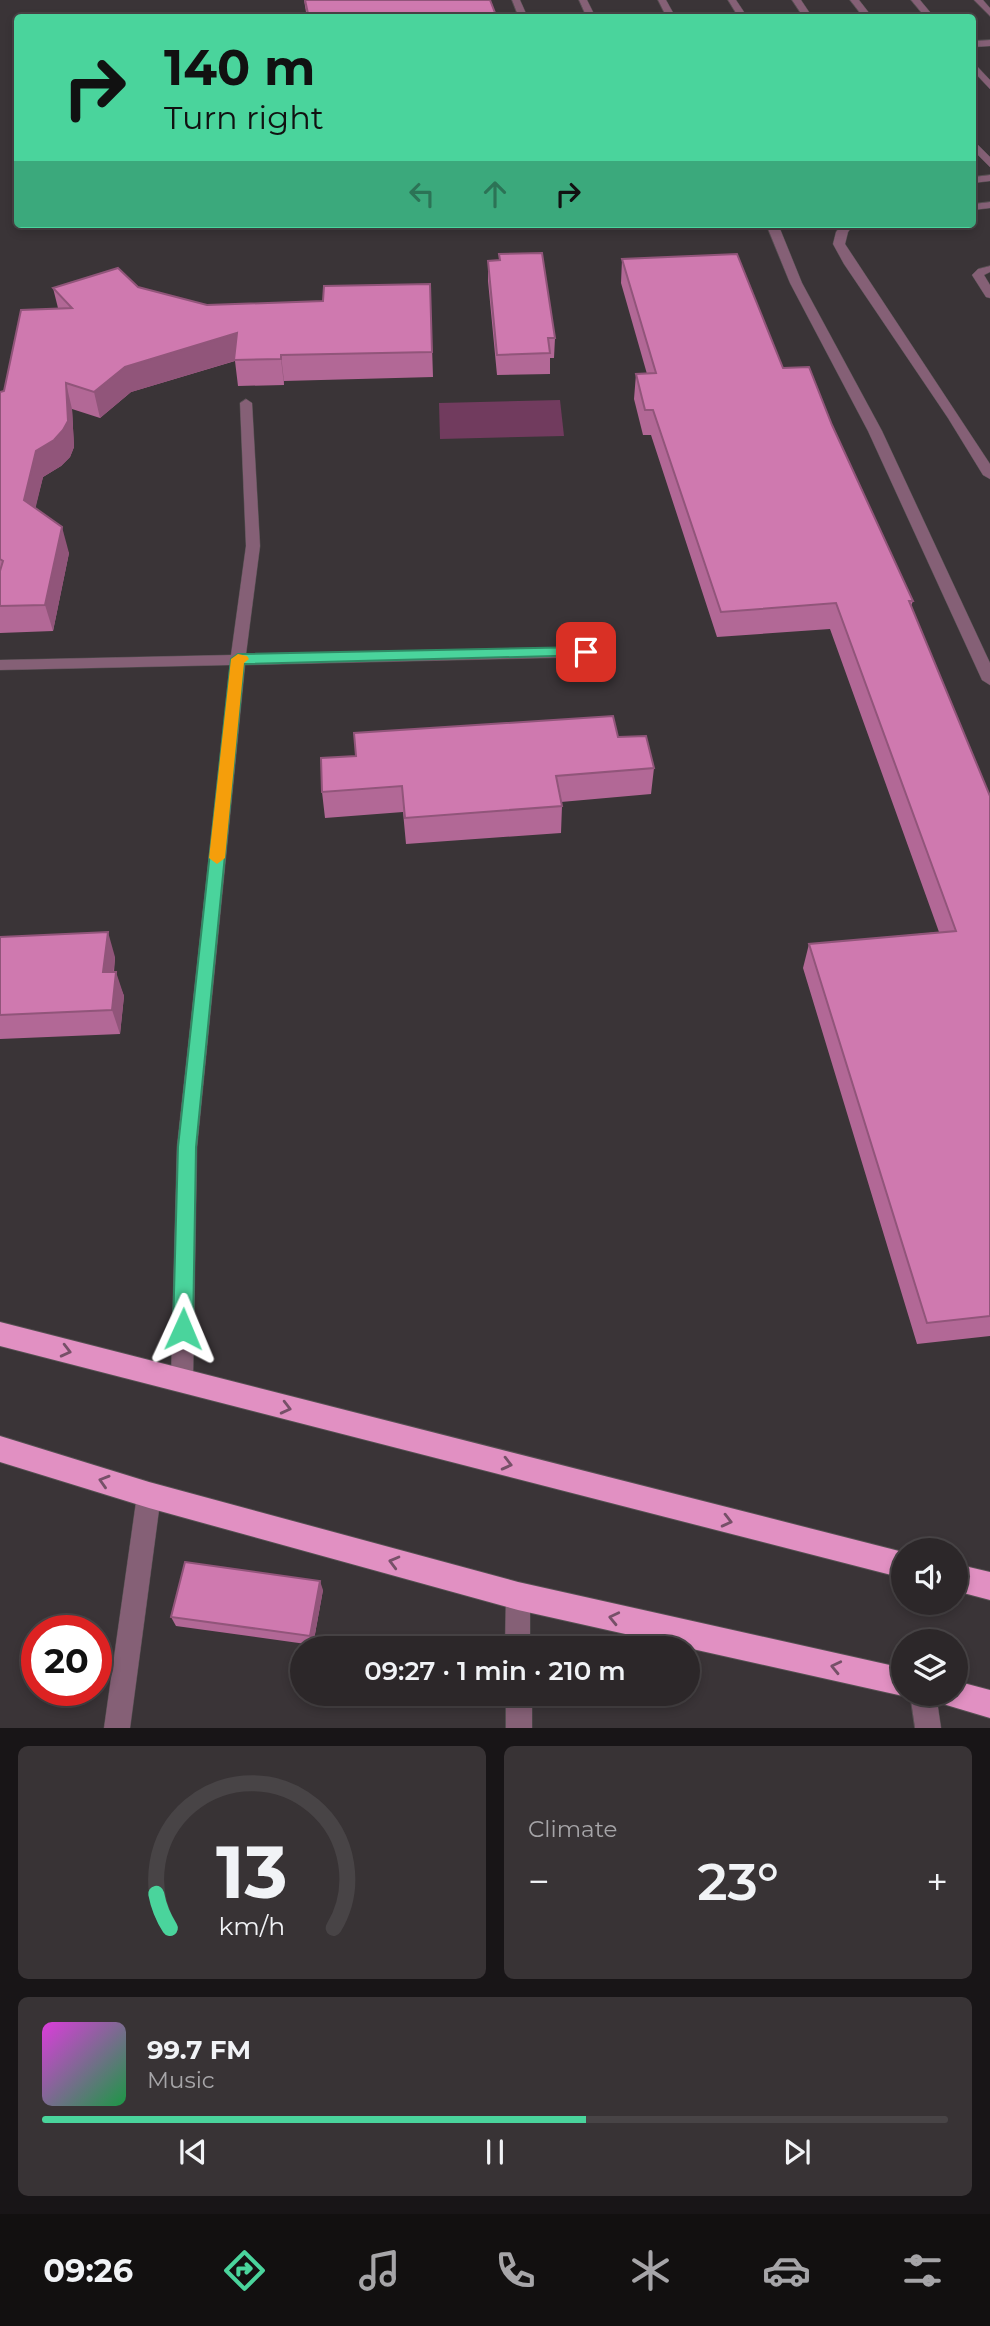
<!DOCTYPE html>
<html lang="en">
<head>
<meta charset="utf-8">
<style>
  :root { --surface:#2c2729; --page:#383335; --text:#f1f3f6; --muted:#a6a5a8; --line:#484446; --accent:#4ad49c }
  body { margin:0; font-family:Montserrat,sans-serif; background:var(--page); color:var(--text); height:100vh; display:flex; flex-direction:column; font-size:26px; white-space:nowrap }
  * { box-sizing:border-box; margin:0 }
  p { font-size:23px; color:var(--muted) }
  .icon { flex:none; width:38px; height:38px; fill:none; stroke:currentColor; stroke-width:2; stroke-linecap:round; stroke-linejoin:round }
  .map { position:relative; height:1728px; overflow:hidden }
  .sheet { display:flex; flex-direction:column; gap:18px; padding:18px; background:#181517; flex:1 }
  .sheet>* { flex:none }
  .top-card { position:absolute; left:14px; top:14px; width:962px; height:214px; border-radius:7px; box-shadow:0 4px 10px #0003,0 0 0 2px var(--line); background:#4ad49c; color:#111; overflow:hidden }
  .controls { position:absolute; left:891px; top:1538px; display:grid; gap:14px }
  .controls a { display:grid; place-items:center; width:77px; height:77px; border-radius:50%; background:var(--surface); box-shadow:0 4px 10px #0003,0 0 0 2px var(--line); font-size:35px }
  .speed { position:absolute; left:21px; top:1615px; display:flex; gap:14px; font-size:35px; font-weight:700; text-align:center }
  .speed>* { display:grid; place-content:center; width:91px; height:91px; border-radius:50%; background:var(--surface); box-shadow:0 4px 10px #0003,0 0 0 2px var(--line); line-height:1 }
  .speed .limit { border:10px solid #d22; background:#fff; color:#111 }
  .pin { position:absolute; display:grid; place-items:center; width:60px; height:60px; color:#fff; margin:-30px; border-radius:14px; box-shadow:0 4px 10px #0006 }
  .me { position:absolute; width:77px; margin:-38px; rotate:1deg; stroke-linejoin:round; filter:drop-shadow(0 0 5px #0008) }
  .turn { display:flex; align-items:center; gap:24px; height:147px; padding:0 35px; font-size:32px }
  .turn .icon { width:91px; height:91px; stroke-width:2.5 }
  .turn b { display:block; font-size:49px; line-height:60px }
  .lanes { display:flex; align-items:center; height:66px; padding:0 35px; background:#0003; justify-content:center; gap:35px; direction:ltr }
  .lanes .off { opacity:.35 }
  .big { font-size:52px; font-weight:600; line-height:1.1 }
  .sheet .widget { flex:1; display:flex; flex-direction:column; justify-content:center; gap:10px; min-width:0; padding:0 24px; border-radius:10px; background:var(--page) }
  .sheet .dial { align-items:center; gap:0 }
  .dial svg { height:182px; overflow:visible; fill:none; stroke:var(--line); stroke-width:7; stroke-linecap:round; text-anchor:middle }
  .dial text { fill:var(--text); stroke:none }
  .song { display:flex; align-items:center; gap:21px }
  .cover { width:84px; height:84px; border-radius:10px; background:linear-gradient(135deg,hsl(300 70% 55%),hsl(140 70% 35%)) }
  .played { height:7px; border-radius:4px; background:linear-gradient(90deg,var(--accent) 60%,var(--line) 60%) }
  .keys { display:flex; justify-content:space-around; direction:ltr }
  .heat { display:flex; justify-content:space-between; align-items:center; font-size:38px; direction:ltr }
  .sheet .tiles { flex:1; display:grid; gap:18px; grid-template-columns:1fr 1fr }
  .widget:last-child { grid-column:span 2 }
  .trip { position:absolute; left:290px; top:1636px; width:410px; height:70px; border-radius:35px; background:var(--surface); box-shadow:0 4px 10px #0003,0 0 0 2px var(--line); font-weight:600; line-height:70px; text-align:center }
  .tabs { display:flex; height:112px; justify-content:space-around; align-items:center; background:#121010; color:var(--muted) }
  .tabs .icon { width:49px; height:49px }
  .tabs .selected { color:var(--accent) }
  .tabs b { font-size:32px; color:var(--text) }
  .map>svg:first-child { display:block }
</style>
</head>
<body>
<div class="map">
<svg width="990" height="1728" viewBox="0 0 990 1728">
  <rect width="100%" height="100%" fill="#3a3437"/>
  <polygon fill="#713b5e" points="560,400 564,436 440,439 439,403"/>
  <g fill="none" stroke-linecap="round" stroke-linejoin="round">
    <defs>
      <g id="service">
        <polygon points="512,0 520,0 528,18 519,18"/>
        <polygon points="579,0 587,0 596,18 587,18"/>
        <polygon points="658,0 666,0 676,18 667,18"/>
        <polygon points="728,0 736,0 748,18 739,18"/>
        <polygon points="792,0 801,0 813,18 804,18"/>
        <polygon points="850,0 859,0 873,18 864,18"/>
        <polygon points="911,0 920,0 935,18 926,18"/>
        <polygon points="974,0 983,0 990,8 990,16"/>
        <polygon points="990,40 990,46 973,47 973,41"/>
        <polygon points="973,62 990,80 990,89 973,71"/>
        <polygon points="973,140 990,157 990,167 973,150"/>
        <polygon points="990,175 990,181 973,183 973,177"/>
        <polygon points="990,202 990,208 973,210 973,204"/>
        <polygon points="766,224 778,224 802,283 882,431 990,663 990,685 982,680 868,431 790,283"/>
        <polygon points="842,224 854,224 848,232 845,244 990,464 990,479 983,475 948,418 844,264 833,244 836,232"/>
        <polygon points="990,266 990,272 984,275 990,285 990,298 986,297 972,275 978,269"/>
        <polygon points="246,399 252,403 260,546 246,654 586,647 594,652 586,657 245,665 197,1147 193,1380 190,1388 182,1391 174,1388 171,1380 177,1147 230,665 0,670 0,660 231,655 246,546 240,403"/>
      </g>
      <g id="minor">
        <polygon points="149,1483 157,1487 161,1495 130,1728 104,1728 137,1495 141,1487"/>
        <polygon points="518,1584 527,1587 530,1596 530,1648 505,1648 506,1596 509,1587"/>
        <rect x="506" y="1694" width="26" height="34"/>
        <polygon points="910,1694 936,1694 941,1728 915,1728"/>
      </g>
      <g id="trunk">
        <polygon points="0,1322 903,1552 903,1578 0,1346"/>
        <polygon points="0,1436 149,1482 518,1582 903,1668 903,1694 908,1694 903,1696 518,1610 149,1508 0,1462"/>
        <polygon points="956,1564 990,1572 990,1600 956,1591"/>
        <polygon points="956,1681 990,1690 990,1718 943,1704 939,1694 956,1694"/>
      </g>
    </defs>
    <use href="#service" stroke="#555052" stroke-width="1"/>
    <use href="#minor" stroke="#555052" stroke-width="1"/>
    <use href="#trunk" stroke="#555052" stroke-width="2"/>
    <use href="#service" fill="#856076" fill-rule="evenodd"/>
    <use href="#minor" fill="#856076" fill-rule="evenodd"/>
    <use href="#trunk" fill="#e190c2" fill-rule="evenodd"/>
  </g>
  <g fill="#b26896">
    <polygon points="304,0 490,0 497,18 307,18"/>
    <polygon points="622,259 783,368 832,425 913,601 911,606 990,796 990,1336 917,1344 803,968 809,944 939,932 830,629 717,637 651,435 643,435 634,399 636,374 647,374 621,283"/>
    <polygon points="488,261 555,338 554,358 550,358 550,374 497,375 488,281"/>
    <polygon points="430,284 433,377 284,381 284,385 238,386 235,361 131,392 100,418 72,409 74,447 70,457 61,466 43,477 35,508 69,553 53,631 0,633 0,392 4,391 58,308 53,288 138,287 207,305 323,301"/>
    <polygon points="654,768 651,794 561,802 562,806 561,833 406,844 403,812 325,818 322,792"/>
    <polygon points="0,937 115,957 114,972 124,996 120,1034 0,1039"/>
    <polygon points="323,1590 313,1645 176,1626 171,1617"/>
  </g>
  <g fill="#91557a">
    <polygon points="237,333 241,359 131,392 100,418 94,392 125,367"/>
    <polygon points="281,355 284,381 284,385 281,359"/>
    <polygon points="66,383 72,409 74,447 70,457 61,466 43,477 31,527 24,500 36,451"/>
    <polygon points="62,527 69,553 53,631 45,605"/>
    <polygon points="108,932 115,957 111,996 103,972"/>
    <polygon points="116,972 124,996 120,1034 112,1010"/>
    <polygon points="320,1581 323,1590 313,1645 310,1636"/>
  </g>
  <g fill="#cf79af" stroke="#91557a" stroke-width="2">
    <polygon points="305,0 490,0 497,18 309,18"/>
    <polygon points="542,253 555,338 548,338 550,353 497,355 488,261 500,260 499,254"/>
    <polygon points="737,254 783,368 809,367 832,425 913,601 909,601 990,796 990,1316 927,1323 809,944 956,931 836,603 721,612 653,410 645,410 636,374 656,373 622,259"/>
    <polygon points="118,268 138,287 207,305 323,301 324,286 430,284 432,352 281,355 281,359 234,360 237,333 125,367 94,392 66,383 68,421 63,430 54,440 36,451 24,500 62,527 45,605 0,606 0,571 3,561 0,559 0,392 4,391 21,310 72,308 53,288"/>
    <polygon points="613,716 618,737 646,736 654,768 556,776 562,806 405,818 402,786 322,792 321,758 356,756 354,733"/>
    <polygon points="108,932 103,972 116,972 112,1010 0,1015 0,937"/>
    <polygon points="185,1562 320,1581 310,1636 171,1617"/>
  </g>
  <defs><path id="oneway-chevron" d="M-2-3.5L2.5 0L-2 3.5" fill="none" stroke-width="1.6" stroke-linecap="round" stroke-linejoin="round" transform="scale(1.75)"/></defs>
  <g stroke="#765068">
    <use href="#oneway-chevron" transform="translate(66 1351) rotate(14)"/>
    <use href="#oneway-chevron" transform="translate(286 1408) rotate(14)"/>
    <use href="#oneway-chevron" transform="translate(507 1464) rotate(14)"/>
    <use href="#oneway-chevron" transform="translate(104 1481) rotate(-163)"/>
    <use href="#oneway-chevron" transform="translate(727 1521) rotate(14)"/>
    <use href="#oneway-chevron" transform="translate(394 1562) rotate(-165)"/>
    <use href="#oneway-chevron" transform="translate(614 1618) rotate(-167)"/>
    <use href="#oneway-chevron" transform="translate(836 1667) rotate(-167)"/>
  </g>
  <polygon fill="#4ad49c" stroke="#308a65" stroke-width="2" points="586,647 593,652 591,655 244,664 196,1147 193,1329 190,1335 183,1338 176,1335 173,1329 178,1147 231,659 238,654"/>
  <polygon fill="#f59e0b" points="238,654 247,656 249,659 244,663 225,858 217,864 209,858 231,659"/>
</svg>
<div class="controls">
<a><svg class="icon" aria-label="sound" viewBox="0 0 24 24"><path d="M4 9h4l5-4v14l-5-4H4zM17 9q2 3 0 6"/></svg></a>
<a><svg class="icon" aria-label="layers" viewBox="0 0 24 24"><path d="M12 4l9 5-9 5-9-5zM3 14l9 5 9-5"/></svg></a>
</div>
<div class="speed"><div class="limit">20</div></div>
<div class="pin" style="left:586px;top:652px;background:#d93025"><svg class="icon" aria-label="arrive" viewBox="0 0 24 24"><path d="M6 21V4h12l-3 4 3 4H6"/></svg></div>
<svg class="me" style="left:183px;top:1329px" viewBox="-20 -20 40 40"><path d="M0-17L14 15 0 8-14 15z" fill="#4ad49c" stroke="#fff" stroke-width="4"/></svg>
<div class="trip">09:27 · 1 min · 210 m</div>
<div class="top-card">
<div class="turn"><svg class="icon" aria-label="right" viewBox="0 0 24 24"><path d="M7 20v-9h11M14 6l5 5-5 5"/></svg><div><b>140 m</b>Turn right</div></div>
<div class="lanes"><svg class="icon off" aria-label="left" viewBox="0 0 24 24"><path d="M17 20v-9H6M10 6l-5 5 5 5"/></svg><svg class="icon off" aria-label="ahead" viewBox="0 0 24 24"><path d="M12 20V5M6 11l6-6 6 6"/></svg><svg class="icon" aria-label="right" viewBox="0 0 24 24"><path d="M7 20v-9h11M14 6l5 5-5 5"/></svg></div>
</div>
</div>
<section class="sheet">
<div class="tiles">
<div class="widget dial"><svg viewBox="0 0 100 80">
<path d="M14 69A42 42 0 1 1 86 69"/>
<path d="M14 69A42 42 0 0 1 8 54" stroke="#4ad49c"/>
<text x="50" y="56" font-size="32" font-weight="700">13</text>
<text x="50" y="72" font-size="11">km/h</text>
</svg></div>
<div class="widget"><p>Climate</p>
<div class="heat"><a>−</a><b class="big">23°</b><a>+</a></div>
</div>
<div class="widget">
<div class="song"><i class="cover"></i><div><b>99.7 FM</b><p>Music</p></div></div>
<div class="played"></div>
<div class="keys"><svg class="icon" aria-label="previous" viewBox="0 0 24 24"><path d="M18 5L8 12l10 7zM5 5v14"/></svg><svg class="icon" aria-label="pause" viewBox="0 0 24 24"><path d="M8 5v14M16 5v14"/></svg><svg class="icon" aria-label="next" viewBox="0 0 24 24"><path d="M6 5l10 7-10 7zM19 5v14"/></svg></div>
</div>
</div>
</section>
<nav class="tabs">
<b>09:26</b>
<svg class="icon selected" aria-label="directions" viewBox="0 0 24 24"><path d="M12 3l9 9-9 9-9-9zM9 14v-3h6M13 9l2 2-2 2"/></svg>
<svg class="icon" aria-label="music" viewBox="0 0 24 24"><path d="M9 18V5l10-2v13"/><circle cx="6" cy="18" r="3"/><circle cx="16" cy="16" r="3"/></svg>
<svg class="icon" aria-label="phone" viewBox="0 0 24 24"><path d="M5 4h4l2 5-3 2q2 4 5 5l2-3 5 2v4C11 20 4 13 5 4z"/></svg>
<svg class="icon" aria-label="climate" viewBox="0 0 24 24"><path d="M12 3v18M4 7l16 10M4 17L20 7"/></svg>
<svg class="icon" aria-label="car" viewBox="0 0 24 24"><path d="M5 17H2v-5l4-1 3-4h7l3 4 3 1v5h-3M9 17h6M6 11h13"/><circle cx="7" cy="17" r="2"/><circle cx="17" cy="17" r="2"/></svg>
<svg class="icon" aria-label="filters" viewBox="0 0 24 24"><path d="M4 7h16M4 17h16"/><circle cx="9" cy="7" r="2"/><circle cx="15" cy="17" r="2"/></svg>
</nav>
</body>
</html>
